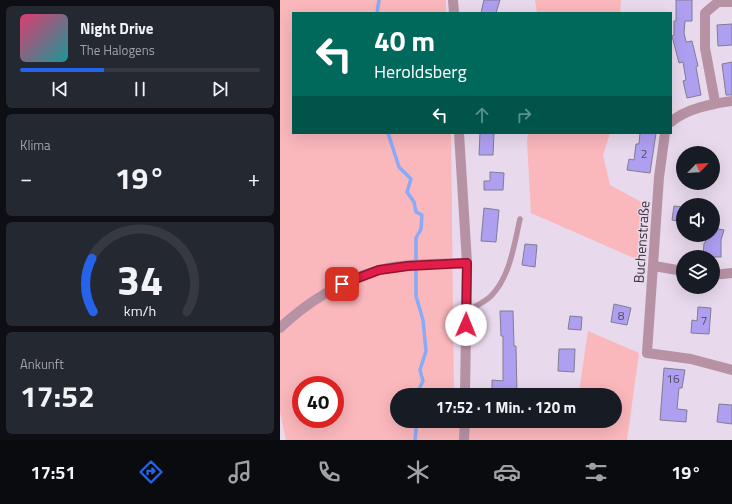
<!DOCTYPE html>
<html lang="de">
<head>
<meta charset="utf-8">
<style>
  :root { --surface:#171b24; --page:#242831; --text:#f1f3f6; --muted:#9ea1a6; --line:#363941; --accent:#2563eb }
  body { margin:0; font-family:"Titillium Web",sans-serif; background:var(--page); color:var(--text); height:100vh; display:flex; flex-direction:column; font-size:15px; white-space:nowrap }
  * { box-sizing:border-box; margin:0 }
  p { font-size:13px; color:var(--muted) }
  .icon { flex:none; width:22px; height:22px; fill:none; stroke:currentColor; stroke-width:2; stroke-linecap:round; stroke-linejoin:round }
  .map { position:relative; flex:1; overflow:hidden }
  .panel { display:flex; flex-direction:column; gap:6px; padding:6px; background:#0d0f14; width:280px }
  .panel>* { flex:none }
  .hud { position:absolute; left:12px; top:12px; width:380px; height:122px; border-radius:0px; box-shadow:0 4px 16px #0002; background:#00695c; color:#fff; overflow:hidden }
  .needle { width:26px; rotate:65deg }
  .controls { position:absolute; left:396px; top:146px; display:grid; gap:8px }
  .controls a { display:grid; place-items:center; width:44px; height:44px; border-radius:50%; background:var(--surface); box-shadow:0 4px 16px #0002; font-size:20px }
  .speed { position:absolute; left:12px; top:376px; display:flex; gap:8px; font-size:20px; font-weight:700; text-align:center }
  .speed>* { display:grid; place-content:center; width:52px; height:52px; border-radius:50%; background:var(--surface); box-shadow:0 4px 16px #0002; line-height:1 }
  .speed .limit { border:6px solid #d22; background:#fff; color:#111 }
  .pin { position:absolute; display:grid; place-items:center; width:34px; height:34px; color:#fff; margin:-17px; border-radius:8px; box-shadow:0 2px 6px #0006 }
  .me { position:absolute; width:44px; margin:-22px; rotate:1deg; stroke-linejoin:round; filter:drop-shadow(0 0 3px #0008) }
  .turn { display:flex; align-items:center; gap:14px; height:84px; padding:0 16px; font-size:18px }
  .turn .icon { width:52px; height:52px; stroke-width:2.5 }
  .turn b { display:block; font-size:28px; line-height:34px }
  .lanes { display:flex; align-items:center; height:38px; padding:0 16px; background:#0003; justify-content:center; gap:20px; direction:ltr }
  .lanes .off { opacity:.35 }
  .big { font-size:30px; font-weight:700; line-height:1.1 }
  .panel .tile { flex:1; display:flex; flex-direction:column; justify-content:center; gap:6px; min-width:0; padding:0 14px; border-radius:6px; background:var(--page) }
  .panel .dial { align-items:center; gap:0 }
  .dial svg { height:104px; overflow:visible; fill:none; stroke:var(--line); stroke-width:7; stroke-linecap:round; text-anchor:middle }
  .dial text { fill:var(--text); stroke:none }
  .song { display:flex; align-items:center; gap:12px }
  .cover { width:48px; height:48px; border-radius:6px; background:linear-gradient(135deg,hsl(340 70% 55%),hsl(180 70% 35%)) }
  .played { height:4px; border-radius:2px; background:linear-gradient(90deg,var(--accent) 35%,var(--line) 35%) }
  .keys { display:flex; justify-content:space-around; direction:ltr }
  .heat { display:flex; justify-content:space-between; align-items:center; font-size:22px; direction:ltr }
  .trip { position:absolute; left:110px; top:388px; width:232px; height:40px; border-radius:20px; background:var(--surface); box-shadow:0 4px 16px #0002; font-weight:700; line-height:40px; text-align:center }
  .tabs { display:flex; height:64px; justify-content:space-around; align-items:center; background:#090b0e; color:var(--muted) }
  .tabs .icon { width:28px; height:28px }
  .tabs .on { color:var(--accent) }
  .tabs b { font-size:18px; color:var(--text) }
  main { display:flex; flex:1; min-height:0 }
  .map>svg:first-child { display:block }
</style>
</head>
<body>
<main>
<section class="panel">
<div class="tile">
<div class="song"><i class="cover"></i><div><b>Night Drive</b><p>The Halogens</p></div></div>
<div class="played"></div>
<div class="keys"><svg class="icon" aria-label="previous" viewBox="0 0 24 24"><path d="M18 5L8 12l10 7zM5 5v14"/></svg><svg class="icon" aria-label="pause" viewBox="0 0 24 24"><path d="M8 5v14M16 5v14"/></svg><svg class="icon" aria-label="next" viewBox="0 0 24 24"><path d="M6 5l10 7-10 7zM19 5v14"/></svg></div>
</div>
<div class="tile"><p>Klima</p>
<div class="heat"><a>−</a><b class="big">19°</b><a>+</a></div>
</div>
<div class="tile dial"><svg viewBox="0 0 100 80">
<path d="M14 69A42 42 0 1 1 86 69"/>
<path d="M14 69A42 42 0 0 1 13 28" stroke="#2563eb"/>
<text x="50" y="56" font-size="32" font-weight="700">34</text>
<text x="50" y="72" font-size="11">km/h</text>
</svg></div>
<div class="tile"><p>Ankunft</p><b class="big">17:52</b></div>
</section>
<div class="map">
<svg width="452" height="440" viewBox="0 0 452 440">
  <rect width="100%" height="100%" fill="#e8d9ec"/>
  <g fill="#fab7bc" fill-rule="evenodd">
    <path d="M0 0H166V13H13V133H171L174 395H117V421H335V395H295L299 392 308 331 359 353 347 440H6L0 412ZM21 385H55V419H21Z"/>
    <polygon points="255,0 341,0 340,13 257,13"/>
    <polygon points="248,133 330,133 323,155 330,185 363,203 363,262 251,213 247,141"/>
  </g>
  <g fill="none" stroke-linecap="round" stroke-linejoin="round">
    <g stroke="#88abf8" stroke-width="3.5">
      <polyline points="97,13 99,0"/>
      <polyline points="108,133 119,167 131,179 127,192 134,202 136,212 142,215 141,229 136,238 136,296 143,320 146,351 140,370 143,381 136,395"/>
      <polyline points="135,440 137,421"/>
    </g>
  </g>
  <g fill="#af9ff1" stroke="#807d91">
    <polygon points="204,0 220,0 216,13 201,13"/>
    <polygon points="396,0 412,0 412,21 405,21 404,33 406,42 412,41 418,66 416,67 421,95 407,98 403,81 406,80 403,62 399,63 392,36 394,35 394,21 396,21"/>
    <polygon points="452,24 452,45 438,46 437,25"/>
    <polygon points="452,62 452,95 446,95 442,64"/>
    <polygon points="200,133 214,133 213,155 199,155"/>
    <polygon points="360,133 376,133 370,173 347,170 349,159 354,160 356,144 359,144"/>
    <polygon points="210,172 224,173 223,190 204,190 204,181 210,181"/>
    <polygon points="394,206 403,207 401,222 392,220"/>
    <polygon points="204,208 219,210 216,242 201,241"/>
    <polygon points="433,228 444,230 441,240 441,257 423,257 424,243 425,243 427,235 433,235"/>
    <polygon points="245,244 257,245 255,267 242,265"/>
    <polygon points="334,304 351,308 347,325 331,322"/>
    <polygon points="418,307 431,308 429,334 411,333 412,320 417,321"/>
    <polygon points="220,311 233,311 234,346 236,346 237,395 212,395 212,380 223,381 223,336 221,336"/>
    <polygon points="290,316 302,317 301,330 288,329"/>
    <polygon points="279,349 295,349 294,372 278,371"/>
    <polygon points="384,368 405,370 402,388 399,388 397,409 407,410 406,422 380,420"/>
    <polygon points="439,404 452,405 452,424 437,422"/>
  </g>
  <g fill="none" stroke-linecap="round" stroke-linejoin="round">
    <path stroke="#b791a4" stroke-width="5.5" d="M187 311C194 307 205 302 211 296 230 277 234 245 240 219"/>
    <g stroke="#b791a4" stroke-width="10">
      <polyline points="435,102 425,48 425,13 438,2 452,2"/>
      <path d="M391 122C405 109 434 103 452 101"/>
      <polyline points="385,133 379,177 367,353 411,359 452,370"/>
      <polyline points="374,266 403,271"/>
      <polyline points="433,275 452,273"/>
      <path d="M0 328C27 302 63 280 99 270 127 263 158 264 187 263"/>
    </g>
    <g stroke="#b791a4" stroke-width="10">
      <polyline points="173,0 174,13"/>
      <polyline points="179,133 187,263 185,395"/>
      <polyline points="184,440 185,421"/>
    </g>
  </g>
  <g fill="none" stroke-linecap="round" stroke-linejoin="round">
    <defs>
      <polyline id="route" points="62,284 99,270 128,266 187,263 186,325"/>
    </defs>
    <use href="#route" stroke="#92132f" stroke-width="10"/>
    <use href="#route" stroke="#e11d48" stroke-width="7"/>
  </g>
  <g text-anchor="middle" dominant-baseline="central" stroke-width="3" stroke-linejoin="round" paint-order="stroke">
    <g font-size="12" fill="#554c66">
      <text x="364" y="153">2</text>
      <text x="341" y="315">8</text>
      <text x="424" y="320">7</text>
      <text x="393" y="378">16</text>
    </g>
    <g font-size="14" fill="#373138" stroke="#e8d9ec">
      <text transform="translate(361 242) rotate(-86)">Buchenstraße</text>
    </g>
  </g>
</svg>
<div class="controls">
<a><svg class="needle" viewBox="-14 -14 28 28"><path d="M0-13l5 13h-10z" fill="#e53935"/><path d="M0 13l5-13h-10z" fill="#9ea1a6"/></svg></a>
<a><svg class="icon" aria-label="sound" viewBox="0 0 24 24"><path d="M4 9h4l5-4v14l-5-4H4zM17 9q2 3 0 6"/></svg></a>
<a><svg class="icon" aria-label="layers" viewBox="0 0 24 24"><path d="M12 4l9 5-9 5-9-5zM3 14l9 5 9-5"/></svg></a>
</div>
<div class="speed"><div class="limit">40</div></div>
<div class="pin" style="left:62px;top:284px;background:#d93025"><svg class="icon" aria-label="arrive" viewBox="0 0 24 24"><path d="M6 21V4h12l-3 4 3 4H6"/></svg></div>
<svg class="me" style="left:186px;top:325px" viewBox="-20 -20 40 40"><circle r="19" fill="#fff"/><path d="M0-13L10 11 0 6-10 11z" fill="#e11d48"/></svg>
<div class="trip">17:52 · 1 Min. · 120 m</div>
<div class="hud">
<div class="turn"><svg class="icon" aria-label="left" viewBox="0 0 24 24"><path d="M17 20v-9H6M10 6l-5 5 5 5"/></svg><div><b>40 m</b>Heroldsberg</div></div>
<div class="lanes"><svg class="icon" aria-label="left" viewBox="0 0 24 24"><path d="M17 20v-9H6M10 6l-5 5 5 5"/></svg><svg class="icon off" aria-label="ahead" viewBox="0 0 24 24"><path d="M12 20V5M6 11l6-6 6 6"/></svg><svg class="icon off" aria-label="right" viewBox="0 0 24 24"><path d="M7 20v-9h11M14 6l5 5-5 5"/></svg></div>
</div>
</div>
</main>
<nav class="tabs">
<b>17:51</b>
<svg class="icon on" aria-label="directions" viewBox="0 0 24 24"><path d="M12 3l9 9-9 9-9-9zM9 14v-3h6M13 9l2 2-2 2"/></svg>
<svg class="icon" aria-label="music" viewBox="0 0 24 24"><path d="M9 18V5l10-2v13"/><circle cx="6" cy="18" r="3"/><circle cx="16" cy="16" r="3"/></svg>
<svg class="icon" aria-label="phone" viewBox="0 0 24 24"><path d="M5 4h4l2 5-3 2q2 4 5 5l2-3 5 2v4C11 20 4 13 5 4z"/></svg>
<svg class="icon" aria-label="climate" viewBox="0 0 24 24"><path d="M12 3v18M4 7l16 10M4 17L20 7"/></svg>
<svg class="icon" aria-label="car" viewBox="0 0 24 24"><path d="M5 17H2v-5l4-1 3-4h7l3 4 3 1v5h-3M9 17h6M6 11h13"/><circle cx="7" cy="17" r="2"/><circle cx="17" cy="17" r="2"/></svg>
<svg class="icon" aria-label="filters" viewBox="0 0 24 24"><path d="M4 7h16M4 17h16"/><circle cx="9" cy="7" r="2"/><circle cx="15" cy="17" r="2"/></svg>
<b>19°</b>
</nav>
</body>
</html>
